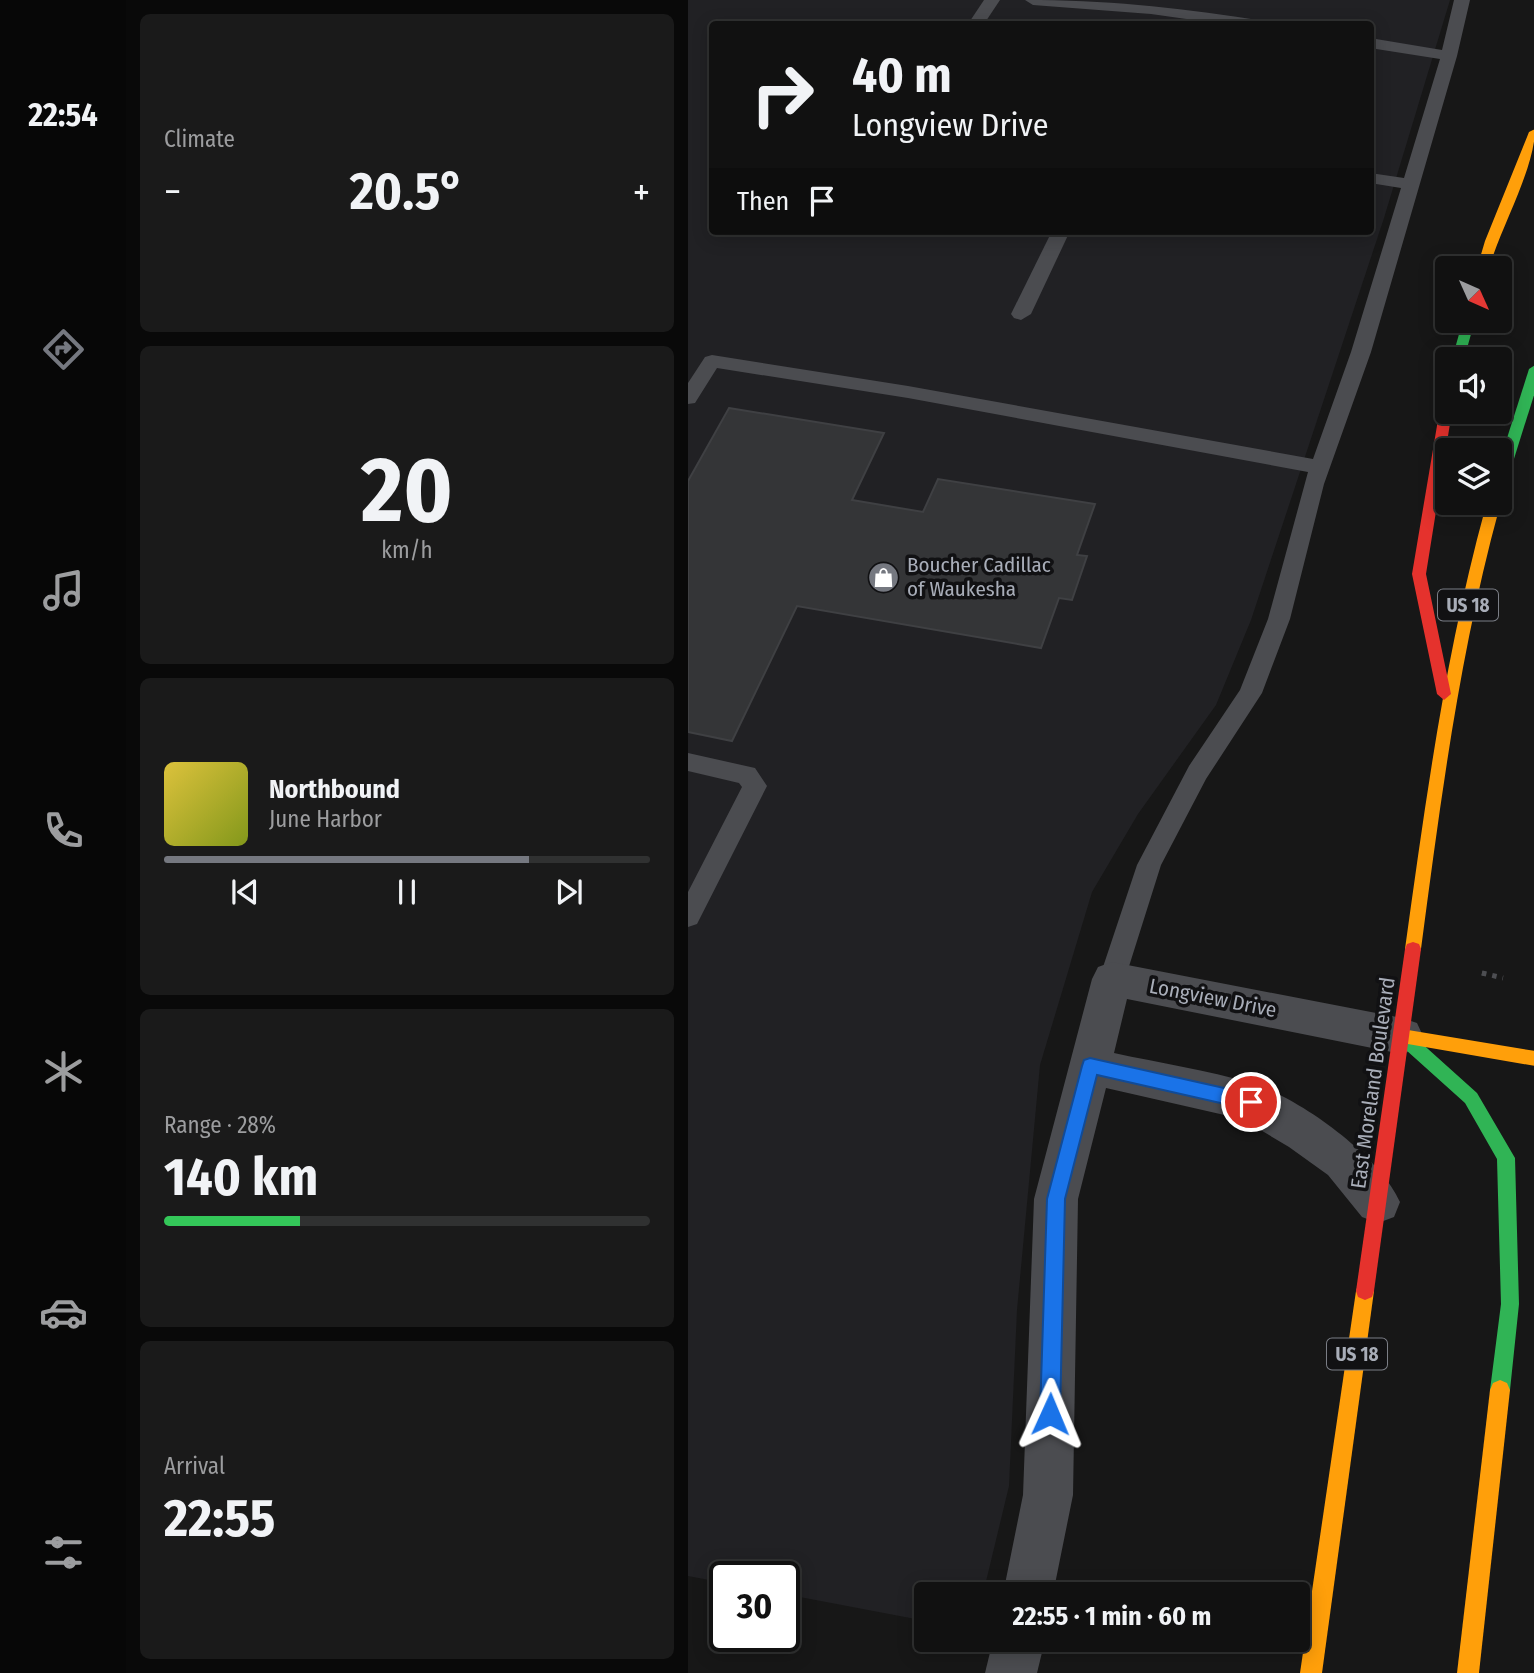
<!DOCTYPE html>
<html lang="en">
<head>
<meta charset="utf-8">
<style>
  :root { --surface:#111; --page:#1a1a1a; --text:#f1f3f6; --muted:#9c9d9f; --line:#303131; --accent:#757880 }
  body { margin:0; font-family:"Fira Sans Condensed",sans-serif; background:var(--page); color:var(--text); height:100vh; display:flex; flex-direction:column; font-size:26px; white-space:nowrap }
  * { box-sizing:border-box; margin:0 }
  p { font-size:23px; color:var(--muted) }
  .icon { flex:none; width:38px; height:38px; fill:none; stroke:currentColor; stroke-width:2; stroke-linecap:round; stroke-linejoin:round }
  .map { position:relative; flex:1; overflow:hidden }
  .drawer { display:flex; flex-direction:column; gap:14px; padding:14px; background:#090909; width:562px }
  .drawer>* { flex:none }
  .banner { position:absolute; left:21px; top:21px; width:665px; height:214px; border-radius:7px; box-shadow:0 4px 18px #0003,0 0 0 2px var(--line); background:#111; color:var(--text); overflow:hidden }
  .needle { width:46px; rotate:135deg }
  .buttons { position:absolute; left:747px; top:256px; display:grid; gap:14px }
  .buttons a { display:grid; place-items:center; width:77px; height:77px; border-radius:7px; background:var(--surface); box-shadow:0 4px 18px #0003,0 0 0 2px var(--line); font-size:35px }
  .speed { position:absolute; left:21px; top:1561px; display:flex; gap:14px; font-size:35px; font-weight:700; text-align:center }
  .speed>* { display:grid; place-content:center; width:91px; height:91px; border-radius:50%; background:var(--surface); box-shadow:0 4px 18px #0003,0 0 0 2px var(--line); line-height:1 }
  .speed .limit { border:4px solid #111; border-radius:10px; background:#fff; color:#111 }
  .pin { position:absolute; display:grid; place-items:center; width:60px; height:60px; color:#fff; margin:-30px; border:4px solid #fff; border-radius:50%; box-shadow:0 2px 7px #0007 }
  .me { position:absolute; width:77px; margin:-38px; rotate:1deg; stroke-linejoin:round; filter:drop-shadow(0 0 5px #0008) }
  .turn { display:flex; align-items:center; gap:24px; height:147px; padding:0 28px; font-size:32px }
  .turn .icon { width:91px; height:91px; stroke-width:2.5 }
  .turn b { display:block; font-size:49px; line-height:60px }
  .then { display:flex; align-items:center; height:66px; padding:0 28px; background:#0003; gap:14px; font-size:26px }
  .big { font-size:52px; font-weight:700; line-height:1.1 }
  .drawer .widget { flex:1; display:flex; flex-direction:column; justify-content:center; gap:10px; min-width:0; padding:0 24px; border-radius:10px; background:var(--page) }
  .drawer .dial { align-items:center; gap:0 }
  .dial b { font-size:91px; line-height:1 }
  .song { display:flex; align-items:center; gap:21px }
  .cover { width:84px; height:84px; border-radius:10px; background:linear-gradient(135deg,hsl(50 70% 55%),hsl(70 70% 35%)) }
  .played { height:7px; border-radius:4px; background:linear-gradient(90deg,var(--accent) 75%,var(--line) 75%) }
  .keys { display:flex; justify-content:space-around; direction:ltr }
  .heat { display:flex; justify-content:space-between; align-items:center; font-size:38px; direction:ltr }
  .charge { height:10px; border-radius:5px; background:linear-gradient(90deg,#34c759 28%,var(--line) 0) }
  .trip { position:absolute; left:226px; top:1582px; width:396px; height:70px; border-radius:7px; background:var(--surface); box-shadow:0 4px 18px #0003,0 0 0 2px var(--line); font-weight:700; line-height:70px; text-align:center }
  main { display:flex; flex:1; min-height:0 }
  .dock { display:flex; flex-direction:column; width:126px; justify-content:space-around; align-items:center; background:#070707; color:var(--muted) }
  .dock .icon { width:49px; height:49px }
  .dock .current { color:var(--accent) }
  .dock b { font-size:32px; color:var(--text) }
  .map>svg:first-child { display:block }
</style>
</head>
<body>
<main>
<nav class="dock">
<b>22:54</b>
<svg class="icon current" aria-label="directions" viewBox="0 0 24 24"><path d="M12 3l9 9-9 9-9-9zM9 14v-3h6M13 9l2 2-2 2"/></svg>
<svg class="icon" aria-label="music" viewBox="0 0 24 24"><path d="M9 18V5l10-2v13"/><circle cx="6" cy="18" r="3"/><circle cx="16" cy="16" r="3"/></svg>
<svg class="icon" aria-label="phone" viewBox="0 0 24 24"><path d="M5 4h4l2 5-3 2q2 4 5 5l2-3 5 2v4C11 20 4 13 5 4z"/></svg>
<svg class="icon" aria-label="climate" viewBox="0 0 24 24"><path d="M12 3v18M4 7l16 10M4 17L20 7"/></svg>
<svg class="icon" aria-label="car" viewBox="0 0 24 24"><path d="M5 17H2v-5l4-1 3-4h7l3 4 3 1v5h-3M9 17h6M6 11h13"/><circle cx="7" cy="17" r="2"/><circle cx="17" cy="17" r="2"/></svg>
<svg class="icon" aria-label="filters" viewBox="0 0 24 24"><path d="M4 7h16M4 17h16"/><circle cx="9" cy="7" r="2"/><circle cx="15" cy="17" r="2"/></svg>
</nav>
<section class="drawer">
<div class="widget"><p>Climate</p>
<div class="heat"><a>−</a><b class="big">20.5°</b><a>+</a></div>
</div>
<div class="widget dial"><b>20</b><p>km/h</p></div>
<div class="widget">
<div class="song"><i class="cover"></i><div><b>Northbound</b><p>June Harbor</p></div></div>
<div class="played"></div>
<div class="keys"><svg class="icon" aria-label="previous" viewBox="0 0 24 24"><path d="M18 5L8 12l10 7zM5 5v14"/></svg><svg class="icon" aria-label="pause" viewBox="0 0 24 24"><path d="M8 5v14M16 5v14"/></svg><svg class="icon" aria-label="next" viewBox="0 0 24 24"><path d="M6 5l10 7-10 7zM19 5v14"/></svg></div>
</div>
<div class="widget"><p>Range · 28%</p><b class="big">140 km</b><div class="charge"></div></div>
<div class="widget"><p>Arrival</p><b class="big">22:55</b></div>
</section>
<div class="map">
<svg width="847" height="1673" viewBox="0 0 847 1673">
  <rect width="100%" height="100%" fill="#171717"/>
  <path fill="#212124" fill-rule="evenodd" d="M0 0H762L696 218 563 620 528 705 450 814 404 892 352 1065 329 1310 321 1486 295 1594H238V1621L96 1594V1577H37V1583L0 1576ZM24 24H682V231H24Z"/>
  <polygon fill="#343537" stroke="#3f4043" stroke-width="2" points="41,408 196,433 164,500 235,512 250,479 407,504 389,555 399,556 384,600 371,598 353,648 109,606 44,741 0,732 0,481"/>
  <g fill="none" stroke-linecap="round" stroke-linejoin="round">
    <polyline stroke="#4d4e52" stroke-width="4.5" stroke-dasharray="3.5 5" stroke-linecap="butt" points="794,973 798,974"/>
    <polyline stroke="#4d4e52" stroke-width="5" stroke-dasharray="4.5 6" stroke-linecap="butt" points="794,973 815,978"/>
    <g fill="#4b4c50" fill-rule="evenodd">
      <polygon points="296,0 312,0 296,24 280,24"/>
      <path d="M337 0C417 0 484 7 563 19L571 24H534L463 14 345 5Z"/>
      <polygon points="766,0 782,0 769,56 683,352 636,484 602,619 574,693 518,779 473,865 437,979 433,987 424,990 415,987 411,979 449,865 501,766 552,690 580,619 620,472 220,398 29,368 7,403 0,404 0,383 17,357 24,355 220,386 625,459 663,352 713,188 682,183 682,173 716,178 752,59 682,48 682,38 754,50"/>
      <polygon points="364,231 382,231 343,314 333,320 326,318 323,314"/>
      <polygon points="0,753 67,768 79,786 9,924 0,927 0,892 54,787 51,783 0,771"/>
    </g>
    <g fill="#4b4c50" fill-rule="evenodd">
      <path d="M424 962 714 1018 729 1023 735 1036 729 1049 714 1054 439 999 426 1053C472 1063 519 1070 563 1083 612 1098 692 1156 712 1202L706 1217 690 1223 674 1217 640 1175 601 1147 554 1119 418 1088 390 1199 385 1495 365 1594H315L335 1495 346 1199 404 979 410 967Z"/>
      <polygon points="305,1640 357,1640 349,1673 297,1673"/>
    </g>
    <g fill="#30b455" fill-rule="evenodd">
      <polygon points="775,320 787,320 776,359 764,359"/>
      <polygon points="847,365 847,392 819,481 812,486 812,460 841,369"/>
      <polygon points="714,1029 720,1031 789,1093 827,1158 831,1304 822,1390 819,1397 812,1400 805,1397 802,1390 813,1304 809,1159 777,1103 708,1041 705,1036 708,1031"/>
    </g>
    <g fill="#ff9f0a" fill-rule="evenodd">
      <path d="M847 129C847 168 813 227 801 268H789L797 241 841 132Z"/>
      <path d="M812 501 813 502C772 649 753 798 733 949L731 954 725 956 719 954 717 949C738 798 758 649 799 502Z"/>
      <polygon points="714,1029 847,1051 847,1066 714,1043 708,1041 705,1036 708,1031"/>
      <polygon points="677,1282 684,1285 686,1291 634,1673 612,1673 668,1291 670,1285"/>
      <polygon points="812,1380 819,1383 822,1390 791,1673 769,1673 802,1390 805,1383"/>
    </g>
    <g fill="#e5322d" fill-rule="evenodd">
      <polygon points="760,392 760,411 764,411 738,574 763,694 756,700 749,694 724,574 754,396"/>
      <polygon points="725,942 731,944 733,949 686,1291 684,1297 677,1300 670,1297 668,1291 717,949 719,944"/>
    </g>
  </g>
  <polygon fill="#1a73e8" stroke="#114b97" stroke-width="2" points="402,1058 563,1094 569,1096 571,1102 569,1108 563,1110 409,1075 377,1199 372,1414 369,1421 362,1424 355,1421 352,1414 359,1199 394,1066 396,1060"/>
  <defs>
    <symbol id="shop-disc" viewBox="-11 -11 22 22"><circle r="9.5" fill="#757880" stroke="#111113"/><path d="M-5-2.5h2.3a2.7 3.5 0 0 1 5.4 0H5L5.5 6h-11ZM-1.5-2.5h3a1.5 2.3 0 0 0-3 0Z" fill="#fff"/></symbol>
  </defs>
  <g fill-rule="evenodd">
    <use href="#shop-disc" x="178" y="560" width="35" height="35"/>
  </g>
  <g text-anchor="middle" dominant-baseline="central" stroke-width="7" stroke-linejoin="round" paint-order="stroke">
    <g fill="#111113" stroke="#7b7e86" stroke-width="2">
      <rect x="750" y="589.5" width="60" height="31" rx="5"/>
      <rect x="639" y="1338.5" width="60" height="31" rx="5"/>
    </g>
    <g font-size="19" font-weight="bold" fill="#a8adb8">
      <text x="780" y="605">US 18</text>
      <text x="669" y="1354">US 18</text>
    </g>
    <g font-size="21" fill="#a8adb8" stroke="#111113" text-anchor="start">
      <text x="219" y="565">Boucher Cadillac<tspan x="219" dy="24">of Waukesha</tspan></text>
    </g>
    <g font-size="21" fill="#a8adb8" stroke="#111113">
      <text transform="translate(525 998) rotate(11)">Longview Drive</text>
      <text transform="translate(685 1083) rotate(-82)">East Moreland Boulevard</text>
    </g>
  </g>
</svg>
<div class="buttons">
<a><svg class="needle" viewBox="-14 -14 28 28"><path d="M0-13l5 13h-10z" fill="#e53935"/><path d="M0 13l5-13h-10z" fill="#9c9d9f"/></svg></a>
<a><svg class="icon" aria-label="sound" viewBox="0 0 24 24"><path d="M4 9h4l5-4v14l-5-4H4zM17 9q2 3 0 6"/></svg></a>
<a><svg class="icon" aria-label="layers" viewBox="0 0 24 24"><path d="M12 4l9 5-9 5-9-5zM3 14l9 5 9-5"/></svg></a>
</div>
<div class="speed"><div class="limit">30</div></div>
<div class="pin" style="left:563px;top:1102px;background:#d93025"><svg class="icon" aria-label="arrive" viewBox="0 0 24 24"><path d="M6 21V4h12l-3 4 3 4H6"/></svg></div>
<svg class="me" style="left:362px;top:1414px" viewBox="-20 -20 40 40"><path d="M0-17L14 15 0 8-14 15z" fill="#1a73e8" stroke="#fff" stroke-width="4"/></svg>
<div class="trip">22:55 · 1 min · 60 m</div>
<div class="banner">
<div class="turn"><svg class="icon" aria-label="right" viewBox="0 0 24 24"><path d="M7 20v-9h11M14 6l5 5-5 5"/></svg><div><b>40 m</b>Longview Drive</div></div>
<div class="then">Then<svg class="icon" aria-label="arrive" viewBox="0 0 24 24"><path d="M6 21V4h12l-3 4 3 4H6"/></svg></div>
</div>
</div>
</main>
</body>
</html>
